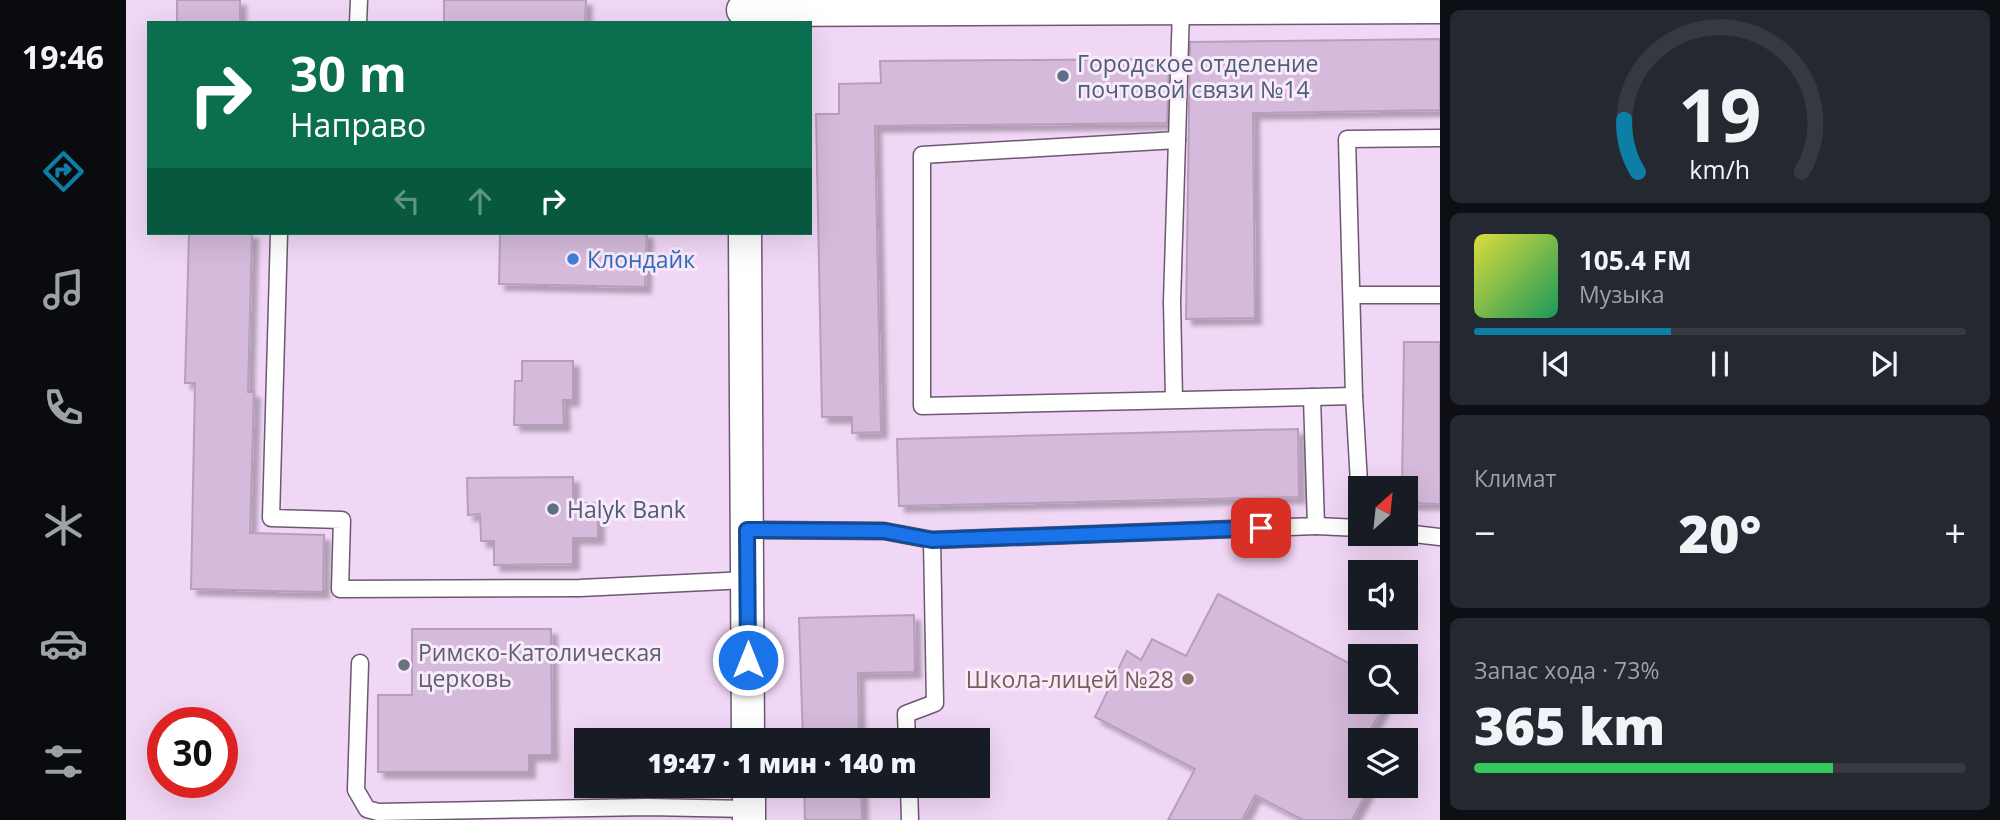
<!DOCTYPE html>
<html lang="ru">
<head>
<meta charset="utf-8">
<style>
  :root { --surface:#171b24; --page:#242831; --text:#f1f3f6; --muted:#9ea1a6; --line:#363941; --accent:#0d7fa7 }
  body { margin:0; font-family:"Open Sans",sans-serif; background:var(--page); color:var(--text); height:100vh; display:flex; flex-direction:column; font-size:26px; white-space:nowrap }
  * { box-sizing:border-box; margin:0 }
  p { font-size:23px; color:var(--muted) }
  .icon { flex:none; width:38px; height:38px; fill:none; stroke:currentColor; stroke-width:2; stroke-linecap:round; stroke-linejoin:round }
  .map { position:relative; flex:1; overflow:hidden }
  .details { display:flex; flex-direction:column; gap:10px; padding:10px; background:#0d0f14; width:560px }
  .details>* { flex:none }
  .banner { position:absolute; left:21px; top:21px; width:665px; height:214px; border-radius:0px; box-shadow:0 7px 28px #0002; background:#0b6e4f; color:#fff; overflow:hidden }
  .needle { width:46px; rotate:27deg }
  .fabs { position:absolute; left:1222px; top:476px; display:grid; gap:14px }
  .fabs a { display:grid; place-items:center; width:70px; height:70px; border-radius:0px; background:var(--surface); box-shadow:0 7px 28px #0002; font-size:35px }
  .speed { position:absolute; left:21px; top:707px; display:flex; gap:14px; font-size:35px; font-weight:700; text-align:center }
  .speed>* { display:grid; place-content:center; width:91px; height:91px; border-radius:50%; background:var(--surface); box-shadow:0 7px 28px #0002; line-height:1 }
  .speed .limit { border:10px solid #d22; background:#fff; color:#111 }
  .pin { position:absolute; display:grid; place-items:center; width:60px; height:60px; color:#fff; margin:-30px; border-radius:14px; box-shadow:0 4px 10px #0006 }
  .me { position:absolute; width:77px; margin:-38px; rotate:0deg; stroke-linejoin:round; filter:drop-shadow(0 0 5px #0008) }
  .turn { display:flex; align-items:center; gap:24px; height:147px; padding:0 28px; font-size:32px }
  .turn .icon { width:91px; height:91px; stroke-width:2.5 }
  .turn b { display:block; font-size:49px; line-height:60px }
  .lanes { display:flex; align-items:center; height:66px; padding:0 28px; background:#0003; justify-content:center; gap:35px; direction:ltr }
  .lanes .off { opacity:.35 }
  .big { font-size:52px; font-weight:800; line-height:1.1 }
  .details .tile { flex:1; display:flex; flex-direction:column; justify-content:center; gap:10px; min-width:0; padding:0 24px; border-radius:10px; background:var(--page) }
  .details .dial { align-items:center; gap:0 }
  .dial svg { height:182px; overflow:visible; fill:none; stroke:var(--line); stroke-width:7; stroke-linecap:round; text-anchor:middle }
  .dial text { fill:var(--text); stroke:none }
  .song { display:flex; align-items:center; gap:21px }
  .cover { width:84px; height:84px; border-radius:10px; background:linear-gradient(135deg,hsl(60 70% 55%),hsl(150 70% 35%)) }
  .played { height:7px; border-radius:4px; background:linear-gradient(90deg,var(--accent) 40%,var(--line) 40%) }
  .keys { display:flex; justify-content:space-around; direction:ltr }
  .heat { display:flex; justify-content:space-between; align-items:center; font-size:38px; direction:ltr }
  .charge { height:10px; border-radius:5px; background:linear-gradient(90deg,#34c759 73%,var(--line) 0) }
  .trip { position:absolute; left:448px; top:728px; width:416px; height:70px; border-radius:0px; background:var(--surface); box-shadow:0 7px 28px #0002; font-weight:800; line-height:70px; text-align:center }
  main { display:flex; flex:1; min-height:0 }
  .tabs { display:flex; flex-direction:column; width:126px; justify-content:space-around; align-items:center; background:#090b0e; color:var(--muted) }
  .tabs .icon { width:49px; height:49px }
  .tabs .on { color:var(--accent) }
  .tabs b { font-size:32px; color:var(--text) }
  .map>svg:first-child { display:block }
</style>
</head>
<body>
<main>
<nav class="tabs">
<b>19:46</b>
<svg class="icon on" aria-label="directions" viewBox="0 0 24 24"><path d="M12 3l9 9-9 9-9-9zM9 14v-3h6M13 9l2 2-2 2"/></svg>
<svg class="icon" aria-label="music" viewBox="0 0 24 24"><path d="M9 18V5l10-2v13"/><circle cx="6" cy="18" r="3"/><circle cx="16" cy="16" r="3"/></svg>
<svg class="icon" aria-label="phone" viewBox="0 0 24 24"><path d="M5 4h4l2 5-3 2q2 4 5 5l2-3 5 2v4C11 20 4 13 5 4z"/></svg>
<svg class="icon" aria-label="climate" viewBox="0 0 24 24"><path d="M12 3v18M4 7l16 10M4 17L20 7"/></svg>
<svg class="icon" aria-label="car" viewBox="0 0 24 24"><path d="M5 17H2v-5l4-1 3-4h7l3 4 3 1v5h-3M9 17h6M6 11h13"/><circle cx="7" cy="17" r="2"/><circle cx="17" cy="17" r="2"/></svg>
<svg class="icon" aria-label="filters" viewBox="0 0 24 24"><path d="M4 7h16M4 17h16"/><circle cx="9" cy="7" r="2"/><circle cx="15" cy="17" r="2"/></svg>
</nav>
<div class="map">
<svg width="1314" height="820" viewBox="0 0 1314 820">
  <defs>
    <filter id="shadow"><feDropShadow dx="6" dy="6" stdDeviation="2" flood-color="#0004"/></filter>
  </defs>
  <rect width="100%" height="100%" fill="#f1d7f6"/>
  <g fill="#d5badb" stroke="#b79fbc" stroke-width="2" filter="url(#shadow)">
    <rect x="51" y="0" width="63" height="23"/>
    <polygon points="318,0 460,0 459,23 318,23"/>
    <polygon points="1314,39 1314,110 1127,113 1129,318 1060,319 1064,42"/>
    <polygon points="1043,59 1041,123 749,126 755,432 726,433 726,417 696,417 690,114 713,114 713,84 755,83 754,61"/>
    <polygon points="63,233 126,233 122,392 128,392 124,533 198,535 197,592 65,589 69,383 59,383"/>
    <polygon points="374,233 521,233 519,287 373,284"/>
    <polygon points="1278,342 1314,342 1314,504 1279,503 1279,488 1276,488"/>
    <polygon points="396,361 447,361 447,400 437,400 438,425 388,425 389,381 396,381"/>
    <polygon points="1172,429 1173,497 773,506 771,439"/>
    <polygon points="447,477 447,503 472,503 472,538 447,538 447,564 368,565 368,541 355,541 354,514 342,515 341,478"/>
    <polygon points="1092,594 1234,669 1234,702 1260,702 1239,740 1234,740 1234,786 1244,786 1226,820 1177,820 1129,795 1116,820 1042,820 1069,769 969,717 1001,651 1015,660 1026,639 1060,656"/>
    <polygon points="788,615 789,672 732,673 733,740 677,740 673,618"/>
    <polygon points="286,629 425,629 426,755 403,755 403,772 252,772 252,695 286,695"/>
    <polygon points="678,786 735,786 736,820 679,820"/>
  </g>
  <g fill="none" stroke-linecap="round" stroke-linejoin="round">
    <defs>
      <g id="lane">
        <polyline points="1055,8 1051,140 796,155 796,406 1228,396 1234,500"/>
        <polyline points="232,23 233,0"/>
        <polyline points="153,233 145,518 216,520 214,589 454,588 621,580"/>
        <polyline points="1227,295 1314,295"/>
        <polyline points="1228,396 1221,139 1314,138"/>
        <polyline points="1048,399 1046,302 1051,140"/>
        <polyline points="1190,526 1234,528"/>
        <polyline points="621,530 758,531 806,540 1190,526 1186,397"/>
        <polyline points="1279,533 1314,537"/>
        <polyline points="234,663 230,790 241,809 252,812 521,807 623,809"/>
        <polyline points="781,740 780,714 809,703 806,540"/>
        <polyline points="783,786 784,820"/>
      </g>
      <g id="street">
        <polyline points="617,10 1314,7"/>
        <polyline points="619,233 622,740"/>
        <polyline points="623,786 623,820"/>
      </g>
    </defs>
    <use href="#lane" stroke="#6d5771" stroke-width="19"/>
    <use href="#street" stroke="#6d5771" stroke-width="35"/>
    <use href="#lane" stroke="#fff" stroke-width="16"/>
    <use href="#street" stroke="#fff" stroke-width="32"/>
  </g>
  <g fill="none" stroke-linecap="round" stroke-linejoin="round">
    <defs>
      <polyline id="route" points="622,660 621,530 758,531 806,540 1135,528"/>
    </defs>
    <use href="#route" stroke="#114b97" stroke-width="18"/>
    <use href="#route" stroke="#1a73e8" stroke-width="12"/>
  </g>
  <g fill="#5c6f8a" stroke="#f8e9fb" stroke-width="2.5">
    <circle cx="937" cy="76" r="7"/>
    <circle cx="427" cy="509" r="7"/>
  </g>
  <circle fill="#3f7fe0" stroke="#f8e9fb" stroke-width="2.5" cx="447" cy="259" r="7"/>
  <circle fill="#6b7280" stroke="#f8e9fb" stroke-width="2.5" cx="278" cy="665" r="7"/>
  <circle fill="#8d6e63" stroke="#f8e9fb" stroke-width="2.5" cx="1062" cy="679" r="7"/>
  <g text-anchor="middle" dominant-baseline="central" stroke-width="6" stroke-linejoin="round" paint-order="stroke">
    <g font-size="23" fill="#4e5e75" stroke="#f8e9fb" text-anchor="start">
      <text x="951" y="63">Городское отделение<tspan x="951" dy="26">почтовой связи №14</tspan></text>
      <text x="441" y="509">Halyk Bank</text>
    </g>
    <g font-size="23" fill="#366cbe" stroke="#f8e9fb" text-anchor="start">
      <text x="461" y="259">Клондайк</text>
    </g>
    <g font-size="23" fill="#5b616d" stroke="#f8e9fb" text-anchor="start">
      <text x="292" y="652">Римско-Католическая<tspan x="292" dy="26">церковь</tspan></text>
    </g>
    <g font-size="23" fill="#785e54" stroke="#f8e9fb" text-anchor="end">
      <text x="1048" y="679">Школа-лицей №28</text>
    </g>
  </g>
</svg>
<div class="fabs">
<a><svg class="needle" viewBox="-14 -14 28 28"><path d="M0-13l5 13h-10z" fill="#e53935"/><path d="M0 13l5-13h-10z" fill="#9ea1a6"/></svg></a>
<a><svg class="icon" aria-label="sound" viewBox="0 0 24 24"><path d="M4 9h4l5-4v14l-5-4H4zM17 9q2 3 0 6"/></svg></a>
<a><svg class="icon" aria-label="search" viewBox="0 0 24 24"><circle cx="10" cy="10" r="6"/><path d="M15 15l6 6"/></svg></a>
<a><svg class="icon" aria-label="layers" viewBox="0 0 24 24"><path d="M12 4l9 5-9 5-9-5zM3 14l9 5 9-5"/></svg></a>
</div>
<div class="speed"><div class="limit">30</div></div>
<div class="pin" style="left:1135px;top:528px;background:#d93025"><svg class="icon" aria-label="arrive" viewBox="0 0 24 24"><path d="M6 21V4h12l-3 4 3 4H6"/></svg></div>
<svg class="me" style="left:622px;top:660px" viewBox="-20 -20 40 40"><circle r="17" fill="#1a73e8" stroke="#fff" stroke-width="3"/><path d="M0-11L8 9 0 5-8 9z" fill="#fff"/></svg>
<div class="trip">19:47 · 1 мин · 140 m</div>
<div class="banner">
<div class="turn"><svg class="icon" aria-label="right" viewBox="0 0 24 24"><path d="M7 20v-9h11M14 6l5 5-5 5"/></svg><div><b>30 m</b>Направо</div></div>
<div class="lanes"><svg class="icon off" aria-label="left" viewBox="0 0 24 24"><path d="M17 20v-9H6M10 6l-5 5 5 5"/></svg><svg class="icon off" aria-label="ahead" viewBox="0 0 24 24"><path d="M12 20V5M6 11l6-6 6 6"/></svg><svg class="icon" aria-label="right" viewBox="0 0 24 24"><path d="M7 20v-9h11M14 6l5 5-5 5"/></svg></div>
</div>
</div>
<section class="details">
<div class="tile dial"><svg viewBox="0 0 100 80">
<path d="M14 69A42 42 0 1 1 86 69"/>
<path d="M14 69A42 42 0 0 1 8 46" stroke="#0d7fa7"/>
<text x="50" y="56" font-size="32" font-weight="700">19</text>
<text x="50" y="72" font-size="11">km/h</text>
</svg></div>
<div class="tile">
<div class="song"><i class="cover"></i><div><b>105.4 FM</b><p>Музыка</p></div></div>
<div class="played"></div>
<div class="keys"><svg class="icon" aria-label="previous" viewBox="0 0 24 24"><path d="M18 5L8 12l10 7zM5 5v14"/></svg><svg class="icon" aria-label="pause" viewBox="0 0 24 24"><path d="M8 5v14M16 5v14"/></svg><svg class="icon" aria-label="next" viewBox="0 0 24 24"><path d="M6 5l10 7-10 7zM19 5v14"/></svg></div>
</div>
<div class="tile"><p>Климат</p>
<div class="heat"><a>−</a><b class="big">20°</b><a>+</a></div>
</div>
<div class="tile"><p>Запас хода · 73%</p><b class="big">365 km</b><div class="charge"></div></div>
</section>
</main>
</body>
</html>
